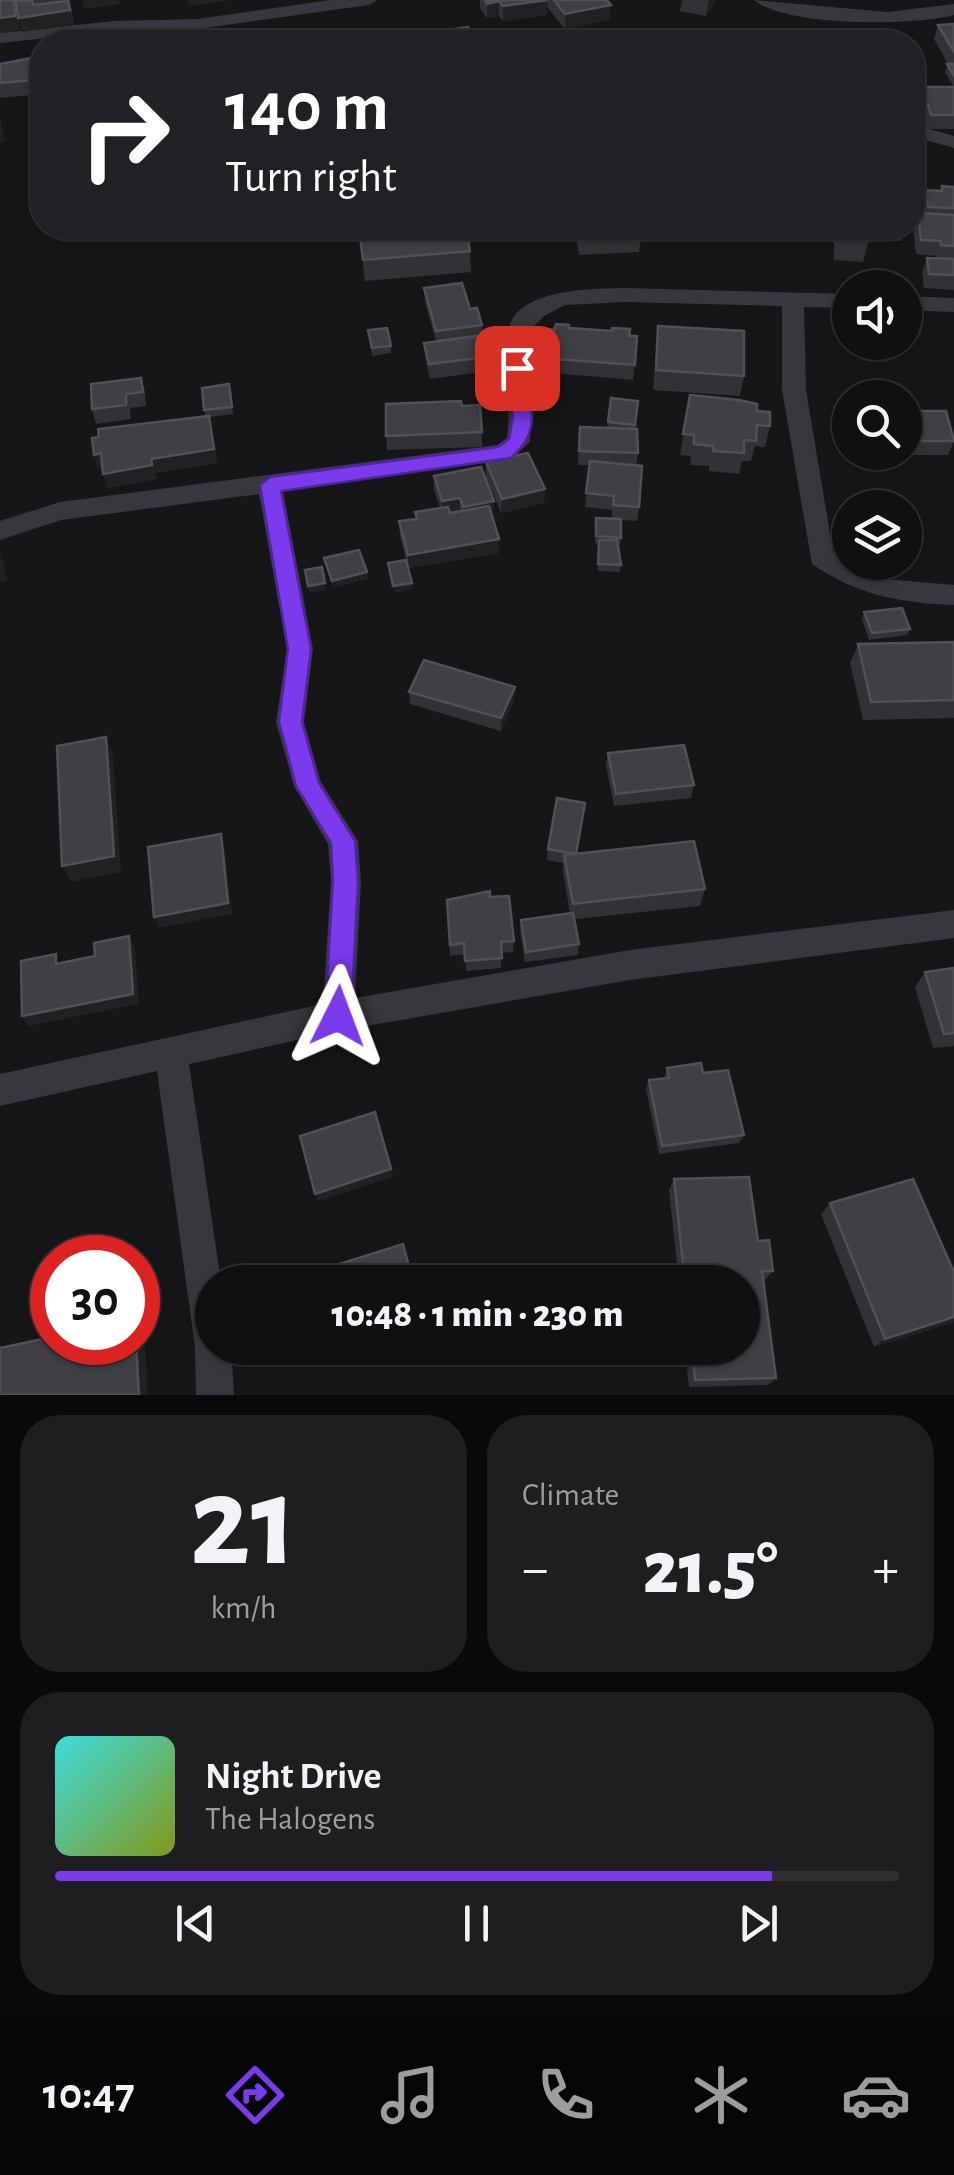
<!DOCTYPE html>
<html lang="en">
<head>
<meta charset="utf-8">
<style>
  :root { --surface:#101012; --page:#1e1e20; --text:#f1f3f6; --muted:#9c9d9f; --line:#303032; --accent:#7c3aed }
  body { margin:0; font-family:"Alegreya Sans",sans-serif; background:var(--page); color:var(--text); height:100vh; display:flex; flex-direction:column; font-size:38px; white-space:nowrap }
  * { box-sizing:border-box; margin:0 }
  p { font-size:32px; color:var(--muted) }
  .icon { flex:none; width:55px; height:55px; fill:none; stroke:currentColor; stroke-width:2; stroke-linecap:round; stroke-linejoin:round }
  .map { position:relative; height:1395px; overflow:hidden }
  .sheet { display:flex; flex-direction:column; gap:20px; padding:20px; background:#09090a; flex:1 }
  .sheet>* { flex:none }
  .banner { position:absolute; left:30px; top:30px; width:895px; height:210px; border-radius:40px; box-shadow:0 2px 8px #0004,0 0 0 2px var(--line); background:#202124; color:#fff; overflow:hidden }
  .fabs { position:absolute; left:832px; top:270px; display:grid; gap:20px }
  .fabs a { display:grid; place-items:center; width:90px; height:90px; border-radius:50%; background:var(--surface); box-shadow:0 2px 8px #0004,0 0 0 2px var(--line); font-size:50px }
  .speed { position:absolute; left:30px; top:1235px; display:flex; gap:20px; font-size:50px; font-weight:700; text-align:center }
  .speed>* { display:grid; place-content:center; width:130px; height:130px; border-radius:50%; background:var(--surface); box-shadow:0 2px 8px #0004,0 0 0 2px var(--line); line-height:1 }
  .speed .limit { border:15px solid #d22; background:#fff; color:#111 }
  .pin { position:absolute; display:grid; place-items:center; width:85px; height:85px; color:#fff; margin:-42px; border-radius:20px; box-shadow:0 5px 15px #0006 }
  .me { position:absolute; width:110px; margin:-55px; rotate:3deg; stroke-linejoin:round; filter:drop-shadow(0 0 8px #0008) }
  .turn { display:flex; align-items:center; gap:35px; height:210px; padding:0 30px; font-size:45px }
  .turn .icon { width:130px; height:130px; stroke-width:2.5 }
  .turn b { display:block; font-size:70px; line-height:85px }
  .big { font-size:75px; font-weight:800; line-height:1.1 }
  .sheet .tile { flex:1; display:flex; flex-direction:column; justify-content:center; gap:15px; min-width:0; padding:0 35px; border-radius:40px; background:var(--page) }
  .sheet .dial { align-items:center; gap:0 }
  .dial b { font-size:130px; line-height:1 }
  .song { display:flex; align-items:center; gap:30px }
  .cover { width:120px; height:120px; border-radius:15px; background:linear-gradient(135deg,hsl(180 70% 55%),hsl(70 70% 35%)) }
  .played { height:10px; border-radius:5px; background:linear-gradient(90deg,var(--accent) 85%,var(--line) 85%) }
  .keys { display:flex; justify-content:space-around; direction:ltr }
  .heat { display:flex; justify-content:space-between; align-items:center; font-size:55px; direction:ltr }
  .sheet .tiles { flex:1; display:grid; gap:20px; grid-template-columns:1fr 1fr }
  .tile:last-child { grid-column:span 2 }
  .trip { position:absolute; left:195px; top:1265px; width:565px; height:100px; border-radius:50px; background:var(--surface); box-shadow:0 2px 8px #0004,0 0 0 2px var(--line); font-weight:800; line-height:100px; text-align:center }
  .tab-bar { display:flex; height:160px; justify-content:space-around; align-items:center; background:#060607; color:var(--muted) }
  .tab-bar .icon { width:70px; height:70px }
  .tab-bar .selected { color:var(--accent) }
  .tab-bar b { font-size:45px; color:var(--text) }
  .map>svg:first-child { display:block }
</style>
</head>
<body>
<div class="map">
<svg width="954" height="1395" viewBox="0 0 954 1395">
  <rect width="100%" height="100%" fill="#161618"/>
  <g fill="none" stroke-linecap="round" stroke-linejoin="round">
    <g fill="#37383d" fill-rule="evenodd">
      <polygon points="331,0 378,0 369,5 197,29 114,31 0,43 0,33 114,21 197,19"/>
      <path d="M754 0 887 12 954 4V15C913 26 787 27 754 0Z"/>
      <polygon points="912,124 954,136 954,148 912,136"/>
      <path d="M624 288 850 294V308L804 307 806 390 833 552 884 579 954 585V605C900 603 857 595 812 564L782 390V306L624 302 565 305 544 316 530 330V442L511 459 283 491 313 649 304 722 321 782 358 841 361 881 355 998 630 950 954 910V938L630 980 338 1031 189 1064 221 1282H212V1348H231L234 1395H196L195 1347 157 1071 0 1106V1074L323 1004 331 881 328 844 294 786 276 722 287 649 259 494 61 520 0 540V521L60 502 497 445 507 438 508 428C510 396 504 364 508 333 513 288 592 289 624 288Z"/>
      <polygon points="905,296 954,298 954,312 905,310"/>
    </g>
  </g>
  <g fill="#323236">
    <polygon points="0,0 70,0 74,25 22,32 19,19 19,30"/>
    <polygon points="480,0 607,0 610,20 565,29 547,7 547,15 503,21 499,16 487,18 480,8"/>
    <polygon points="682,0 716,0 706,16 680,11"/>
    <polygon points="954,24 954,87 945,72 948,64 934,39 938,25"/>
    <polygon points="42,56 42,116 36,116 31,95 0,98 0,64"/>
    <polygon points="912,87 954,87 954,129 927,129 924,119 912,119"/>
    <polygon points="942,186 954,187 954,290 924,288 922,272 927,258 936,258 936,256 916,254 913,227 918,213 922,213 921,205 925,190 940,191"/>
    <polygon points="574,228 639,228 641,238 639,252 579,255"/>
    <polygon points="788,228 905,228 901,241 869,239 863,262 834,260 834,238 788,234"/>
    <polygon points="359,229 470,251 471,272 365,281"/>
    <polygon points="424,288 470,309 482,325 482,339 478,340 479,343 503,355 503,369 430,379 425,357 424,343 436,341 425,302"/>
    <polygon points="658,326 744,376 740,396 653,390"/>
    <polygon points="569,328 637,336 633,380 542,372 543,358 554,330"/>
    <polygon points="368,330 391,346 391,353 372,356"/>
    <polygon points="141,378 145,392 146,406 130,408 131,419 96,424 92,409"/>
    <polygon points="231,392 233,414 210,417 217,463 155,473 156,479 108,488 102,468 98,469 99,437 205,416 204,410"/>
    <polygon points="690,395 757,411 770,426 765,447 755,446 751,461 742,461 739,474 709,471 709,466 690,465 691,456 680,455"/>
    <polygon points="611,398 638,401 635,429 638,453 636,466 639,507 637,521 621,520 621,538 620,545 618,545 621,565 620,572 598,571 599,544 595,543 595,526 612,519 612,510 585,507 589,465 578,465 580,427 607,428"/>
    <polygon points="905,411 954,441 948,455 876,455 875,452 905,452"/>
    <polygon points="482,432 482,447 387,450 386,436"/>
    <polygon points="486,462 545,489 544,503 501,513 486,476"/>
    <polygon points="434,476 494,501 494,515 492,515 499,539 499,553 408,568 400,535 399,521 416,519 415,512 440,508 434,490"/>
    <polygon points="864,612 910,629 907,635 869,640 862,619"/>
    <polygon points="954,642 954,718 863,720 850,663 858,644"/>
    <polygon points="515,687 514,700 501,731 410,704 409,692"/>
    <polygon points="608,753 694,785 691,798 614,806 606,766"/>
    <polygon points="548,849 577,853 705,889 700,906 575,919 579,944 578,955 525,962 520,931 521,920 570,914 563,871 563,863 547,860"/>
    <polygon points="490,897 514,941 513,952 501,953 501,968 466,971 465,954 450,956 447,900"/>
    <polygon points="954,968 954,1046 933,1048 915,987 925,972"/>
    <polygon points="667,1068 703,1073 744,1135 739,1143 659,1154 646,1089 649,1080 664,1078"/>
    <polygon points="674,1179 758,1241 773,1271 765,1280 763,1280 776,1378 768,1385 689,1387 685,1348 742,1348 742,1282 679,1282 669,1190"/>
    <polygon points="830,1203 954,1272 954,1322 874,1347 821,1214"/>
  </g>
  <g fill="#212124">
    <polygon points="0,0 24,0 36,15 68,1 74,25 22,32 19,19 19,30 0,33"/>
    <polygon points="82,0 119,0 120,4 84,9"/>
    <polygon points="187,0 233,0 189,6"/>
    <polygon points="548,0 547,15 503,21 503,6"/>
    <polygon points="709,0 716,0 706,16 708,2"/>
    <polygon points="499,1 499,16 487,18 487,4"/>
    <polygon points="611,5 610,20 565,29 565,14"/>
    <polygon points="41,101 42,116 36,116 32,102"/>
    <polygon points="0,116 5,142 0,143"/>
    <polygon points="209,416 217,463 155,473 156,479 108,488 103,474 151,459"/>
    <polygon points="101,453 105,467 98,469 94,455"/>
    <polygon points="545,489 544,503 501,513 502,499"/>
    <polygon points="460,498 460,512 443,515 442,501"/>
    <polygon points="494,501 494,515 464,521 463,507"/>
    <polygon points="499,539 499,553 408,568 408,555"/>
    <polygon points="0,555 4,564 7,581 0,582"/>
    <polygon points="367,572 368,579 333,588 332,581"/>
    <polygon points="325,583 326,590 309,593 308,586"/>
    <polygon points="412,583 412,590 394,593 393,586"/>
    <polygon points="515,687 514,700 501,731 501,718"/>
    <polygon points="106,737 113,755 121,872 71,882 62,866"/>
    <polygon points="221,834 224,845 232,914 159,928 154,917"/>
    <polygon points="129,936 135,947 139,1004 29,1026 22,1016"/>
    <polygon points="391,1169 393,1177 318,1201 315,1194"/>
    <polygon points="954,1317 954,1322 874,1347 885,1339"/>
    <polygon points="138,1321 144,1328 148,1395 139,1395 136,1342"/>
    <polygon points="329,1348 357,1348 333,1356"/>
  </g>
  <g fill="#3f3f44" stroke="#4f5156" stroke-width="2.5">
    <polygon points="0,0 14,0 15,16 0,18"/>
    <polygon points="32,0 33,5 68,1 70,10 18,18 16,1"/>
    <polygon points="485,0 548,0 503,6 499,1 487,4"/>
    <polygon points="554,0 607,0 611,5 565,14"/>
    <polygon points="954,24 954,52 938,25"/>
    <polygon points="468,27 476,42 408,42 405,36"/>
    <polygon points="549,30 553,42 502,42 501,35"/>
    <polygon points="760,40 761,42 735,41"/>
    <polygon points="42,56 42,79 0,83 0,64"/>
    <polygon points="947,64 954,64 954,76"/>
    <polygon points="42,83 42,106 41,106 41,101 32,102 30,84"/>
    <polygon points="912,87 954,87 954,115 931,115 928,105 912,105"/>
    <polygon points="942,186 954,187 954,208 928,207 925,190 942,191"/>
    <polygon points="918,213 954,215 954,246 941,245 941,241 921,240"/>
    <polygon points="374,228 466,228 470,251 363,260 359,229"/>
    <polygon points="578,228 639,228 641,238 580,241"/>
    <polygon points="839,228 868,228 869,241 840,238"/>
    <polygon points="927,258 954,259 954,275 929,274"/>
    <polygon points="462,283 470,309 477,308 482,325 436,331 424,288"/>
    <polygon points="556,324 569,325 569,328 612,331 612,328 630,329 629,336 637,336 635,365 543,358 547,329 554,330"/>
    <polygon points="658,326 744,331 744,376 656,370"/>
    <polygon points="387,328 391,346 372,348 368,330"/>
    <polygon points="477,336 479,343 499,340 503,355 429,364 424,343"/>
    <polygon points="141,378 143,392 126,394 126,405 92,409 91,384"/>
    <polygon points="229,384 232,407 204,410 202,388"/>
    <polygon points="690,395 739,400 757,404 757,411 770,412 770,426 757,425 756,441 744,440 744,453 713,451 713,446 694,444 694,435 683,434"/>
    <polygon points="611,398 638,401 635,425 608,422"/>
    <polygon points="461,401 462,406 480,405 482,432 386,436 386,404"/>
    <polygon points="905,411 946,411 954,441 905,441"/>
    <polygon points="209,416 214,449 151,459 152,465 103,474 101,453 94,455 92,438 99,437 98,429"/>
    <polygon points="580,427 637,429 638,453 579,451"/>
    <polygon points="528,453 545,489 502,499 486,462"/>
    <polygon points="590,461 642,466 639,507 613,505 614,496 586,493"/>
    <polygon points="481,467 494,501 463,507 460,498 442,501 434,476"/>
    <polygon points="489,506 499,539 408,555 399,521 417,519 415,512 448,507 450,513"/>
    <polygon points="596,518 621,519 621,538 596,536"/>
    <polygon points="599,540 617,540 621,565 598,564"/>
    <polygon points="359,550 367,572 332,581 324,558"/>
    <polygon points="406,560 412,583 393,586 388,563"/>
    <polygon points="322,567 325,583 308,586 305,570"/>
    <polygon points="902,608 910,629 872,633 864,612"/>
    <polygon points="954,642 954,700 871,702 858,644"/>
    <polygon points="424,660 515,687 501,718 409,692"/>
    <polygon points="106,737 114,856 62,866 57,746"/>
    <polygon points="684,745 694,785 616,794 608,753"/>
    <polygon points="557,798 585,803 576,854 548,849"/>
    <polygon points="221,834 228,903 154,917 148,847"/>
    <polygon points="694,841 705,889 573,904 564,855"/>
    <polygon points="490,891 490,897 509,896 514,941 501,942 502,958 465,961 464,943 450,945 447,900"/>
    <polygon points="573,913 579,944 526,952 521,920"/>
    <polygon points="129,936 133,994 22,1016 21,961 56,954 56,964 95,956 94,943"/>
    <polygon points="954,968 954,1033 944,1034 925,972"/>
    <polygon points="701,1063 703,1073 728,1070 744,1135 662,1146 649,1080 669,1078 667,1068"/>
    <polygon points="375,1112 391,1169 315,1194 300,1136"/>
    <polygon points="749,1177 758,1241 769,1240 773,1271 762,1271 776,1378 695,1380 692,1348 742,1348 742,1282 685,1282 674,1179"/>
    <polygon points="913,1179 954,1272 954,1317 885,1339 830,1203"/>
    <polygon points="403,1244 413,1282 282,1282"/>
    <polygon points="52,1337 52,1342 136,1342 139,1395 0,1395 0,1348"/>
  </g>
  <path fill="#7c3aed" stroke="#51269a" stroke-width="2.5" d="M517 362 527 368C531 404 542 434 510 458L281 491 311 649 302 722 319 783 355 841 358 881 351 1016 347 1024 338 1028 329 1024 325 1016 333 881 331 843 296 786 279 722 288 649 260 485 270 477 498 447 509 439 513 416 508 368Z"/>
</svg>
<div class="fabs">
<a><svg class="icon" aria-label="sound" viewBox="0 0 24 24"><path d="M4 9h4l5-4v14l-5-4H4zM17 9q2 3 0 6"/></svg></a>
<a><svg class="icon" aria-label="search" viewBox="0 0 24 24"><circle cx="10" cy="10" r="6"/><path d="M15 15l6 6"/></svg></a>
<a><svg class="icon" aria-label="layers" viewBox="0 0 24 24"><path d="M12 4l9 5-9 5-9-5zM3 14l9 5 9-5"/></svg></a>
</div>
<div class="speed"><div class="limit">30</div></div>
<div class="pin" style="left:517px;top:368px;background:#d93025"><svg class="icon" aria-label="arrive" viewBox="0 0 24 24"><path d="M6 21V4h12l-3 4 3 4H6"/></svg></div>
<svg class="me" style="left:338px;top:1016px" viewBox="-20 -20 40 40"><path d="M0-17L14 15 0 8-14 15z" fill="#7c3aed" stroke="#fff" stroke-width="4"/></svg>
<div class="trip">10:48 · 1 min · 230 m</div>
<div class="banner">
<div class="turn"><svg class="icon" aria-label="right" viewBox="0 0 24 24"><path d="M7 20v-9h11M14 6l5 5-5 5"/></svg><div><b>140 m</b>Turn right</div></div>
</div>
</div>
<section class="sheet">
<div class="tiles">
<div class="tile dial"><b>21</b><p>km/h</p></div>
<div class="tile"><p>Climate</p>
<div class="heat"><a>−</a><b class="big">21.5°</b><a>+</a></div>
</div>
<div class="tile">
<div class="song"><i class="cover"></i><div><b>Night Drive</b><p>The Halogens</p></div></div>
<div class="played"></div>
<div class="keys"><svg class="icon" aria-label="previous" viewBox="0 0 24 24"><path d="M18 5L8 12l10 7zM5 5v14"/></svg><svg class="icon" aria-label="pause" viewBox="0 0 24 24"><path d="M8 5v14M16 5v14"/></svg><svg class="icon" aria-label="next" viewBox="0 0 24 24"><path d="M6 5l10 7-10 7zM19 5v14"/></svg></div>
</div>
</div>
</section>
<nav class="tab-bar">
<b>10:47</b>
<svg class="icon selected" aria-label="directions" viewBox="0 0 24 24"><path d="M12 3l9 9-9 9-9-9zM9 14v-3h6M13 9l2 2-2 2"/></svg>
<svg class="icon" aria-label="music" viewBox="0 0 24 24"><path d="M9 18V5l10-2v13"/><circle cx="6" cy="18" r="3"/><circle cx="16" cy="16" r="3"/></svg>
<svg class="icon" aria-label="phone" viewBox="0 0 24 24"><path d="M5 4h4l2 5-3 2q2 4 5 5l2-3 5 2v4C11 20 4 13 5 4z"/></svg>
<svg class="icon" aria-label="climate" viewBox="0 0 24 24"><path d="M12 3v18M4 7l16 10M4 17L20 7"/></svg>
<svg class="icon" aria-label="car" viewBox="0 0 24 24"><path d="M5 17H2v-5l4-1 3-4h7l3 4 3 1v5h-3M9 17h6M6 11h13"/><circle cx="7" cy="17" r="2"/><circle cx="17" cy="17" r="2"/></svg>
</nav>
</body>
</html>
